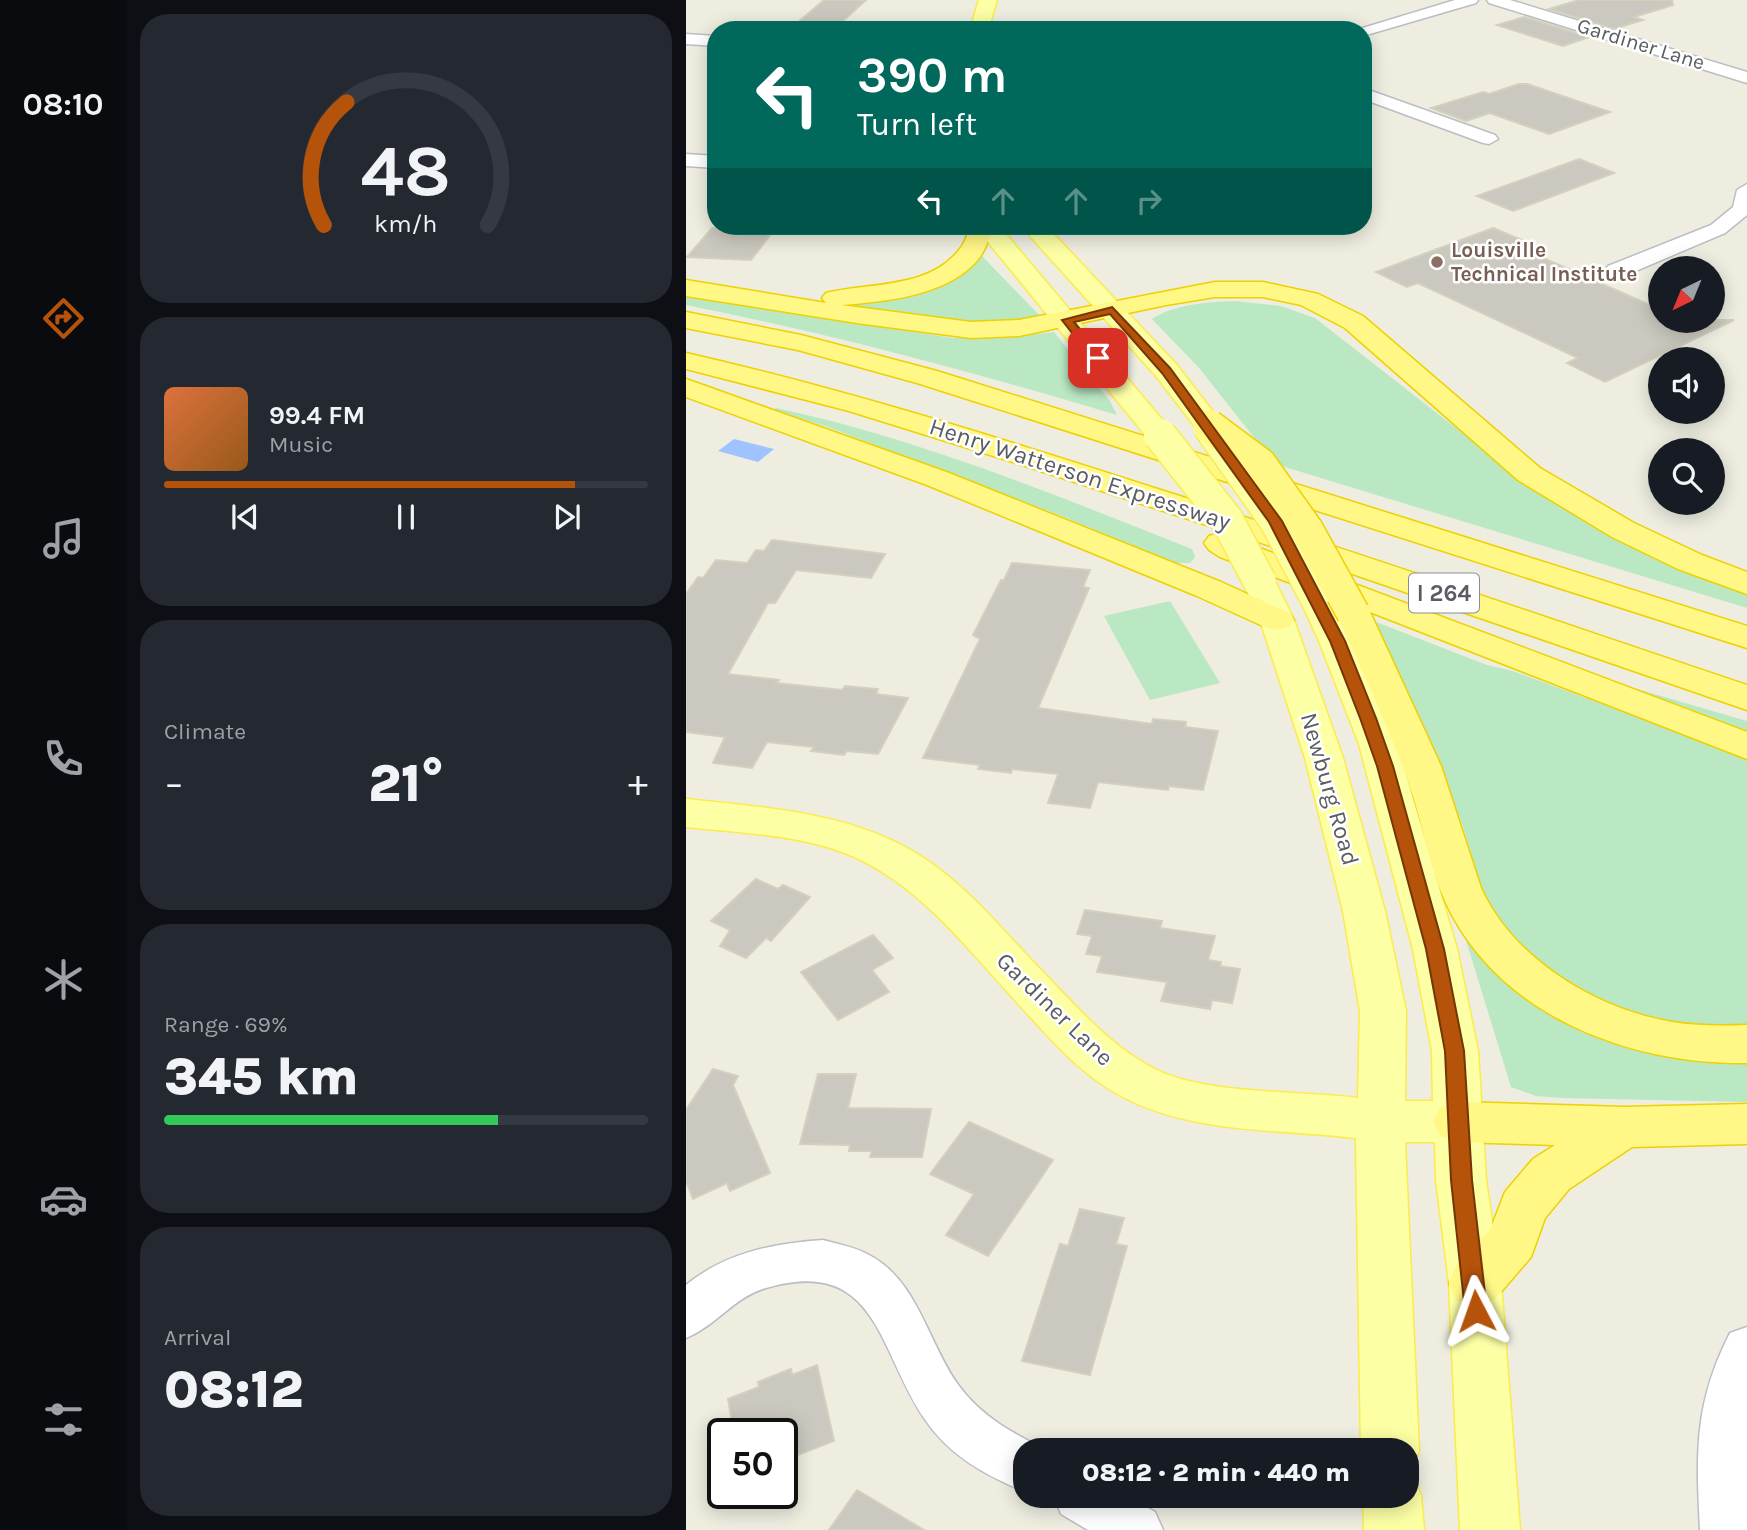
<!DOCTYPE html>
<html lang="en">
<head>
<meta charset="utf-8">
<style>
  :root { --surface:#171b24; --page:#242831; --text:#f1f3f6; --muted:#9ea1a6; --line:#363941; --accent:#b45309 }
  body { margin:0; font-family:Karla,sans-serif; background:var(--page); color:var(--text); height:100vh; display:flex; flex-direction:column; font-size:26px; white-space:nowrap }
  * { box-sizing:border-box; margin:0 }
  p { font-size:23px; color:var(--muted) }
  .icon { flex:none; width:38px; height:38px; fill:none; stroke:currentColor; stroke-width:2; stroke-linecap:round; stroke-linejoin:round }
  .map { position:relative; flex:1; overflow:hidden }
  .sheet { display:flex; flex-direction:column; gap:14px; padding:14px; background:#0d0f14; width:560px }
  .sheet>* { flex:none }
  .banner { position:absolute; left:21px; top:21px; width:665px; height:214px; border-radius:28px; box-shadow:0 4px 18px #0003; background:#00695c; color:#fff; overflow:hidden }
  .needle { width:46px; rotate:223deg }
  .buttons { position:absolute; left:962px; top:256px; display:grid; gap:14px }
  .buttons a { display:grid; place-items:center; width:77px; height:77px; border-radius:50%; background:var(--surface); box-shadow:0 4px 18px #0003; font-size:35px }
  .speed { position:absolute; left:21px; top:1418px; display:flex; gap:14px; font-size:35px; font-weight:700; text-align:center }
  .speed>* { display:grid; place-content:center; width:91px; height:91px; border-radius:50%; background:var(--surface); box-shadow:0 4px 18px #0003; line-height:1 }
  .speed .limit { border:4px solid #111; border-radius:10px; background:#fff; color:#111 }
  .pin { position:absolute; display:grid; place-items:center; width:60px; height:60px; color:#fff; margin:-30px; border-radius:14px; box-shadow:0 4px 10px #0006 }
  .me { position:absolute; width:77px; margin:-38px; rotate:356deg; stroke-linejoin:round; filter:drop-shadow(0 0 5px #0008) }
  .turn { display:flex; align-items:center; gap:24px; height:147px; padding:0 35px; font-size:32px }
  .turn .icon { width:91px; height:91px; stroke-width:2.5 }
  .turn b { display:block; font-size:49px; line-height:60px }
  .lanes { display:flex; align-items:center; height:66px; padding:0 35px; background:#0003; justify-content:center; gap:35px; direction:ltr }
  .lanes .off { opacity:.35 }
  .big { font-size:52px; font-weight:800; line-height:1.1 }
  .sheet .tile { flex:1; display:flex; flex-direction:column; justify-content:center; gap:10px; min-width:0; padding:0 24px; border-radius:28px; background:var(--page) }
  .sheet .dial { align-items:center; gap:0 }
  .dial svg { height:182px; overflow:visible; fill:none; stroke:var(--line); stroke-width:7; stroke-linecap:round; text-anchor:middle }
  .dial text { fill:var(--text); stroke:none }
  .song { display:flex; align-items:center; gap:21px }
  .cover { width:84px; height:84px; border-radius:10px; background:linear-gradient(135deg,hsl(20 70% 55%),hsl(30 70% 35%)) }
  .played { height:7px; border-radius:4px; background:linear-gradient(90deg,var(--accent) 85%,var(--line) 85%) }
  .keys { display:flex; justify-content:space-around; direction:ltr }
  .heat { display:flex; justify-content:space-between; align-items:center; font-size:38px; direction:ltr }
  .charge { height:10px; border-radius:5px; background:linear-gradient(90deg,#34c759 69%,var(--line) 0) }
  .trip { position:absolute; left:327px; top:1438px; width:406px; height:70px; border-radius:28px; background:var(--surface); box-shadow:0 4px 18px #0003; font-weight:800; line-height:70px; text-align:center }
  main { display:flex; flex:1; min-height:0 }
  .menu { display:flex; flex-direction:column; width:126px; justify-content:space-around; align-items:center; background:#090b0e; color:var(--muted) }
  .menu .icon { width:49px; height:49px }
  .menu .current { color:var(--accent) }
  .menu b { font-size:32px; color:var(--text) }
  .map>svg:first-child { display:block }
</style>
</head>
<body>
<main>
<nav class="menu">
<b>08:10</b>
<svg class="icon current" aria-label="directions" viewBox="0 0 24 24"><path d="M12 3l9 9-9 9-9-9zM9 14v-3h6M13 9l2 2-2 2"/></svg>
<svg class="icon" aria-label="music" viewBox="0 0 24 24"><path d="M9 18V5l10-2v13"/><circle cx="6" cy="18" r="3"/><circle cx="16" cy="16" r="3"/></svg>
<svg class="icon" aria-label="phone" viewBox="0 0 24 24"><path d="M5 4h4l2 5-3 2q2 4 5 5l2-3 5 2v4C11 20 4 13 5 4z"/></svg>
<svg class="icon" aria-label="climate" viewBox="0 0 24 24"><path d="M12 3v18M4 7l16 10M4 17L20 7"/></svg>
<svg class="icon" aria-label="car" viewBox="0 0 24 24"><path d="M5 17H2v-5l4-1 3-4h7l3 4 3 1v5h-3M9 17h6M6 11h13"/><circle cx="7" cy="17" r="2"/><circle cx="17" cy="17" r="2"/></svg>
<svg class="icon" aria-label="filters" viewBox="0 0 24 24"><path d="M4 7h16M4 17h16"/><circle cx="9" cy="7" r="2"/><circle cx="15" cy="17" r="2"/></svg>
</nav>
<section class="sheet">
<div class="tile dial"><svg viewBox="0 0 100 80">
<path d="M14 69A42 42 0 1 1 86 69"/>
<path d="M14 69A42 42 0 0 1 24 15" stroke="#b45309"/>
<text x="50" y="56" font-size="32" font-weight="700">48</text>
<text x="50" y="72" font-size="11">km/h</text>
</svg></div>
<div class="tile">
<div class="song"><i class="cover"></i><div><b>99.4 FM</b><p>Music</p></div></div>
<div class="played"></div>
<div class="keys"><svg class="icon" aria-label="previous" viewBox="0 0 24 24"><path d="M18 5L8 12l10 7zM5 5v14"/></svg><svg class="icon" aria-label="pause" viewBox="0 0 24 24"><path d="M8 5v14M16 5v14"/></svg><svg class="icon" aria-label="next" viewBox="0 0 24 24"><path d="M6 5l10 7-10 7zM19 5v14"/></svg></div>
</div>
<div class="tile"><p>Climate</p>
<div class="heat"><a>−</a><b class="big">21°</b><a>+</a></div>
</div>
<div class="tile"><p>Range · 69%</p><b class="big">345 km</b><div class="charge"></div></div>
<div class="tile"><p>Arrival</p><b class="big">08:12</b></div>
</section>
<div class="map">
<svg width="1061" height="1530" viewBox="0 0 1061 1530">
  <rect width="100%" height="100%" fill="#eeede0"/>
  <g fill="#bae8c3">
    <polygon points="296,256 357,319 304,325 152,306"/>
    <path d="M0 296 267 338H318L368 332 424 401 431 415C288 372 146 334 0 305Z"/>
    <path d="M549 301 595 306 629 318 820 467 1061 593V608L589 464 514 369 466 319C489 304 522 302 549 301Z"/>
    <path d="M90 408C232 438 369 495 506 549L509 557 504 563H488L378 517 142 427 87 410Z"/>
    <polygon points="484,601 534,683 464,700 418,616"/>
    <path d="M690 622 801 665 827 671 1061 758V1025C968 1034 865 994 809 916 791 891 787 856 777 827 752 757 720 689 690 622Z"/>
    <polygon points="951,689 1061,721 1061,735 948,693"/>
    <polygon points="781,936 807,965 1061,1060 1061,1102 876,1098 850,1096 825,1087 779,937"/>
  </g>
  <polygon fill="#9fc3ff" points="48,439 88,449 72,462 32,451"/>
  <g fill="#cbc9bf" stroke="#d3d0be" stroke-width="2">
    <polygon points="138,0 180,0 147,30 103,30"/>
    <polygon points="893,0 986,0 987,5 948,17 957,20 928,29 863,9"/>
    <polygon points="838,17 903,37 877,46 811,25"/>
    <polygon points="833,84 841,84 924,112 863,134 804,113 780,121 745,108 797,92 803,94"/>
    <polygon points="893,159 928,173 827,211 791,196"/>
    <polygon points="26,228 88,230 65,260 1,257"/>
    <polygon points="807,228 838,241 828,245 975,310 975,320 1048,320 919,382 881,363 892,358 732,283 721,287 690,272"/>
    <polygon points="86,540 199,554 185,578 110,570 89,603 82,603 42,674 93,680 90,683 156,690 159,686 192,689 190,694 222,698 192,754 161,751 158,755 125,751 128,747 81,742 66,768 27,763 39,737 0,732 0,594 12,577 17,578 30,560 61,563 70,550 78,551"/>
    <polygon points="326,563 404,570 397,587 403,588 352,708 466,724 467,719 500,722 499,727 532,731 517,790 483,786 482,790 412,782 404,808 362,803 372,774 326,769 325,773 292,769 294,765 237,758 294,639 287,635 315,580 318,580"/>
    <polygon points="70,879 92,889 97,885 124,897 85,941 80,938 60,958 34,946 44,930 25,921"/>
    <polygon points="399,910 476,921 474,928 529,936 522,960 535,962 534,966 554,969 546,1003 526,1000 524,1009 475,1001 481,982 411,972 416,956 400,954 406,936 391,934"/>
    <polygon points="187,935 207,958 186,970 203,992 152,1020 115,972"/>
    <polygon points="27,1069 52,1076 47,1085 84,1173 44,1191 41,1183 7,1199 0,1181 0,1110"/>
    <polygon points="132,1074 170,1074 162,1108 245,1109 236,1157 184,1157 186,1151 163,1151 164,1145 114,1144"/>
    <polygon points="283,1122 367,1160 302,1256 260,1235 288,1194 244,1174"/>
    <polygon points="394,1209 438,1218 430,1244 441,1246 404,1375 336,1361 374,1244 382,1246"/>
    <polygon points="131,1365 148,1441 96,1461 96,1433 48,1433 42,1399 73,1387 72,1382 105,1369 106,1375"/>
    <polygon points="171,1490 238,1530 143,1530"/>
  </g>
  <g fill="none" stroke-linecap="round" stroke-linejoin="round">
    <defs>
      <g id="minor">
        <polygon points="769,0 792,0 790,3 677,36 677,30 670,30"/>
        <polygon points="801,0 824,0 1061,72 1061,83 803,3"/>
        <polygon points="0,34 30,36 30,46 0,44"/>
        <polygon points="677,88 809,135 812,139 803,144 797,143 677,99"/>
        <polygon points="0,154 30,156 30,168 0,166"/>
        <polygon points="1061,184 1061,215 1039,233 938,276 922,276 919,271 922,266 1025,225 1047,207 1051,190"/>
        <path d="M137 1240C152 1244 169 1247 183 1255 232 1280 242 1344 273 1386 295 1416 325 1432 358 1449L340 1451V1492C300 1476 262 1455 238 1418 192 1350 191 1255 80 1288 48 1297 30 1326 0 1338V1285C39 1253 88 1243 137 1240Z"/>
        <path d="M1061 1327V1530H1014C1010 1453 1008 1403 1044 1333Z"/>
        <polygon points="368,1496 442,1496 469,1512 477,1530 402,1530 375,1514"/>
      </g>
      <g id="major">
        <polygon points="293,0 311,0 302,30 284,30"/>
        <polygon points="289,226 313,226 484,429 489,435 484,441 474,444 464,441"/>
        <polygon points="335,226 360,226 490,364 538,426 533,432 523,435 513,432 470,376"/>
        <path d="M574 572 586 575 608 620 657 758 699 911 720 1011 719 1101H747L746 1051 727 949 673 744 633 641 611 593 616 586 628 583 640 586 669 641 711 744 771 949 792 1051 800 1180 815 1283 834 1530H774L763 1283 750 1180 749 1142H719L733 1451 724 1471 721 1473V1451H675L670 1138C593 1129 508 1134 437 1097 393 1074 361 1035 328 999 277 944 229 879 156 852 107 834 52 833 0 827V799C81 808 169 812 239 859 283 888 317 931 353 968 390 1006 425 1048 473 1071 522 1094 615 1091 672 1098L674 1011 657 911 619 758 574 620 557 582 562 575Z"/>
        <polygon points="721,1473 727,1475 735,1496 738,1530 678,1530 677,1496 721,1496"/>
      </g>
      <g id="highway">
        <path d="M284 226H308C302 240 299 253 288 264 257 296 197 302 155 305L285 322 333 320 529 282H577L632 294 677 316 854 468 948 523 1016 555 1061 572V594L992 569 926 537 832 480 659 328 615 305 577 297H529L480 305 333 336 285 338 171 323 0 296V280L140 303 136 298 140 293C184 282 246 290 276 246 280 240 282 233 284 226Z"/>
        <polygon points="0,312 115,335 251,371 1061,626 1061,648 231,383 112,350 0,328"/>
        <path d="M0 353C162 390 320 440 478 491 673 553 867 620 1061 685V710L597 550 333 464 163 411 0 369Z"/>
        <polygon points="0,379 263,473 535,582 603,613 608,620 603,627 591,630 579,627 511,596 241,485 0,397"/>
        <path d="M534 533 1061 732V759L684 612 755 766 795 888C827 959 910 1009 986 1022 1011 1026 1036 1026 1061 1025V1063C943 1065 811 1015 759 901 742 864 737 823 723 784 702 726 676 670 650 613L655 606 662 604 534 557 523 550 518 543 523 536Z"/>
        <polygon points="771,1102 938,1107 1061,1104 1061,1144 946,1147 883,1189 859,1218 845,1257 808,1300 789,1307 770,1300 763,1283 770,1266 805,1228 819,1192 847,1159 869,1145 771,1142 754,1136 747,1122 754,1108"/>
      </g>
    </defs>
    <use href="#minor" stroke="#bbbdc3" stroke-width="3"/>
    <use href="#major" stroke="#fcec4b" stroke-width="3"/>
    <use href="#highway" stroke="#eed100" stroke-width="3"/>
    <use href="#minor" fill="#fff" fill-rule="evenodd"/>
    <use href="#major" fill="#fcffa4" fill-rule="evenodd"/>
    <use href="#highway" fill="#fff786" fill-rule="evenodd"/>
    <defs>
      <g id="major-bridge">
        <polyline points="523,426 590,521 628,593"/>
        <polyline points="474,435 541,520 574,582"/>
      </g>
      <polyline id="highway-bridge" points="523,426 574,464 621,530 667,613"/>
    </defs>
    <use href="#major-bridge" stroke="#fcec4b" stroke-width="35" stroke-linecap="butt"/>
    <use href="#highway-bridge" stroke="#eed100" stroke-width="35" stroke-linecap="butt"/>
    <use href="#major-bridge" stroke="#fcffa4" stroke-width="32"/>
    <use href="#highway-bridge" stroke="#fff786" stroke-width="32"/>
  </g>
  <polygon fill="#b45309" stroke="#753606" stroke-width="2" points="426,307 484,368 596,521 659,641 690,718 707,766 758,949 778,1051 786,1180 801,1311 798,1318 790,1321 782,1318 779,1311 765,1180 759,1051 740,949 691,766 674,718 644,641 583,522 476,373 424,314 388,322 418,358 412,362 408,361 376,320"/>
  <circle fill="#8d6e63" stroke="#fff" stroke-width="2.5" cx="751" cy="262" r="7"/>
  <g text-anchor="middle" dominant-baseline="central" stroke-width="5" stroke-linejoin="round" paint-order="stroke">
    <g font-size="21" fill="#595c63" stroke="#fff">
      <text transform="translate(955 44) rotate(17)">Gardiner Lane</text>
    </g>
    <g font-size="21" font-weight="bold" fill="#785e54" stroke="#fff" text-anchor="start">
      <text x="765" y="250">Louisville<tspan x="765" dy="24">Technical Institute</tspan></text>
    </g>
    <rect fill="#fff" stroke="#8b8d92" stroke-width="2" x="723" y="573.5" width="70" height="39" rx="5"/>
    <g font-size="23" font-weight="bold" fill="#595c63">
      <text x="758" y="593">I 264</text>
    </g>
    <g font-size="24" fill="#595c63" stroke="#fff">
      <text transform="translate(394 474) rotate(18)">Henry Watterson Expressway</text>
      <text transform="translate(644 789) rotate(74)">Newburg Road</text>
      <text transform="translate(369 1009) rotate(44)">Gardiner Lane</text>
    </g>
  </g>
</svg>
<div class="buttons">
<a><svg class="needle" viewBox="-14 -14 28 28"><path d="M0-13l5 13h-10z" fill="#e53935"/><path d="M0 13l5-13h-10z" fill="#9ea1a6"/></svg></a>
<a><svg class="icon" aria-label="sound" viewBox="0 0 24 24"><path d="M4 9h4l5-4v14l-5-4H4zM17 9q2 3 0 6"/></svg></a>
<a><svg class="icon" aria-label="search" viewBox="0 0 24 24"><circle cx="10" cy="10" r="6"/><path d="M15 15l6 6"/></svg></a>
</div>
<div class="speed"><div class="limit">50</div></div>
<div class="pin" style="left:412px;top:358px;background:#d93025"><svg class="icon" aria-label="arrive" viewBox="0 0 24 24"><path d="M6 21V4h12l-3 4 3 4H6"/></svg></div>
<svg class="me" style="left:790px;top:1311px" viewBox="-20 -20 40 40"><path d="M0-17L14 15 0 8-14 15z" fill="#b45309" stroke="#fff" stroke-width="4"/></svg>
<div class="trip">08:12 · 2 min · 440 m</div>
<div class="banner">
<div class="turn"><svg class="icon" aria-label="left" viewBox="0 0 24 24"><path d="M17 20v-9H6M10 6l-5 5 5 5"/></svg><div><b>390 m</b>Turn left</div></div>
<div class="lanes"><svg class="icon" aria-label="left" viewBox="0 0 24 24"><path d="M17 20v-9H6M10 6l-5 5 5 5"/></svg><svg class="icon off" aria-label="ahead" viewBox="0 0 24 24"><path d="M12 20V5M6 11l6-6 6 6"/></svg><svg class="icon off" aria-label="ahead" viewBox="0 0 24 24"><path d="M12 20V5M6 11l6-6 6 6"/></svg><svg class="icon off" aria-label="right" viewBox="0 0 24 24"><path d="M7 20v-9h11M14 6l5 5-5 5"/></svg></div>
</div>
</div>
</main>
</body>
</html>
